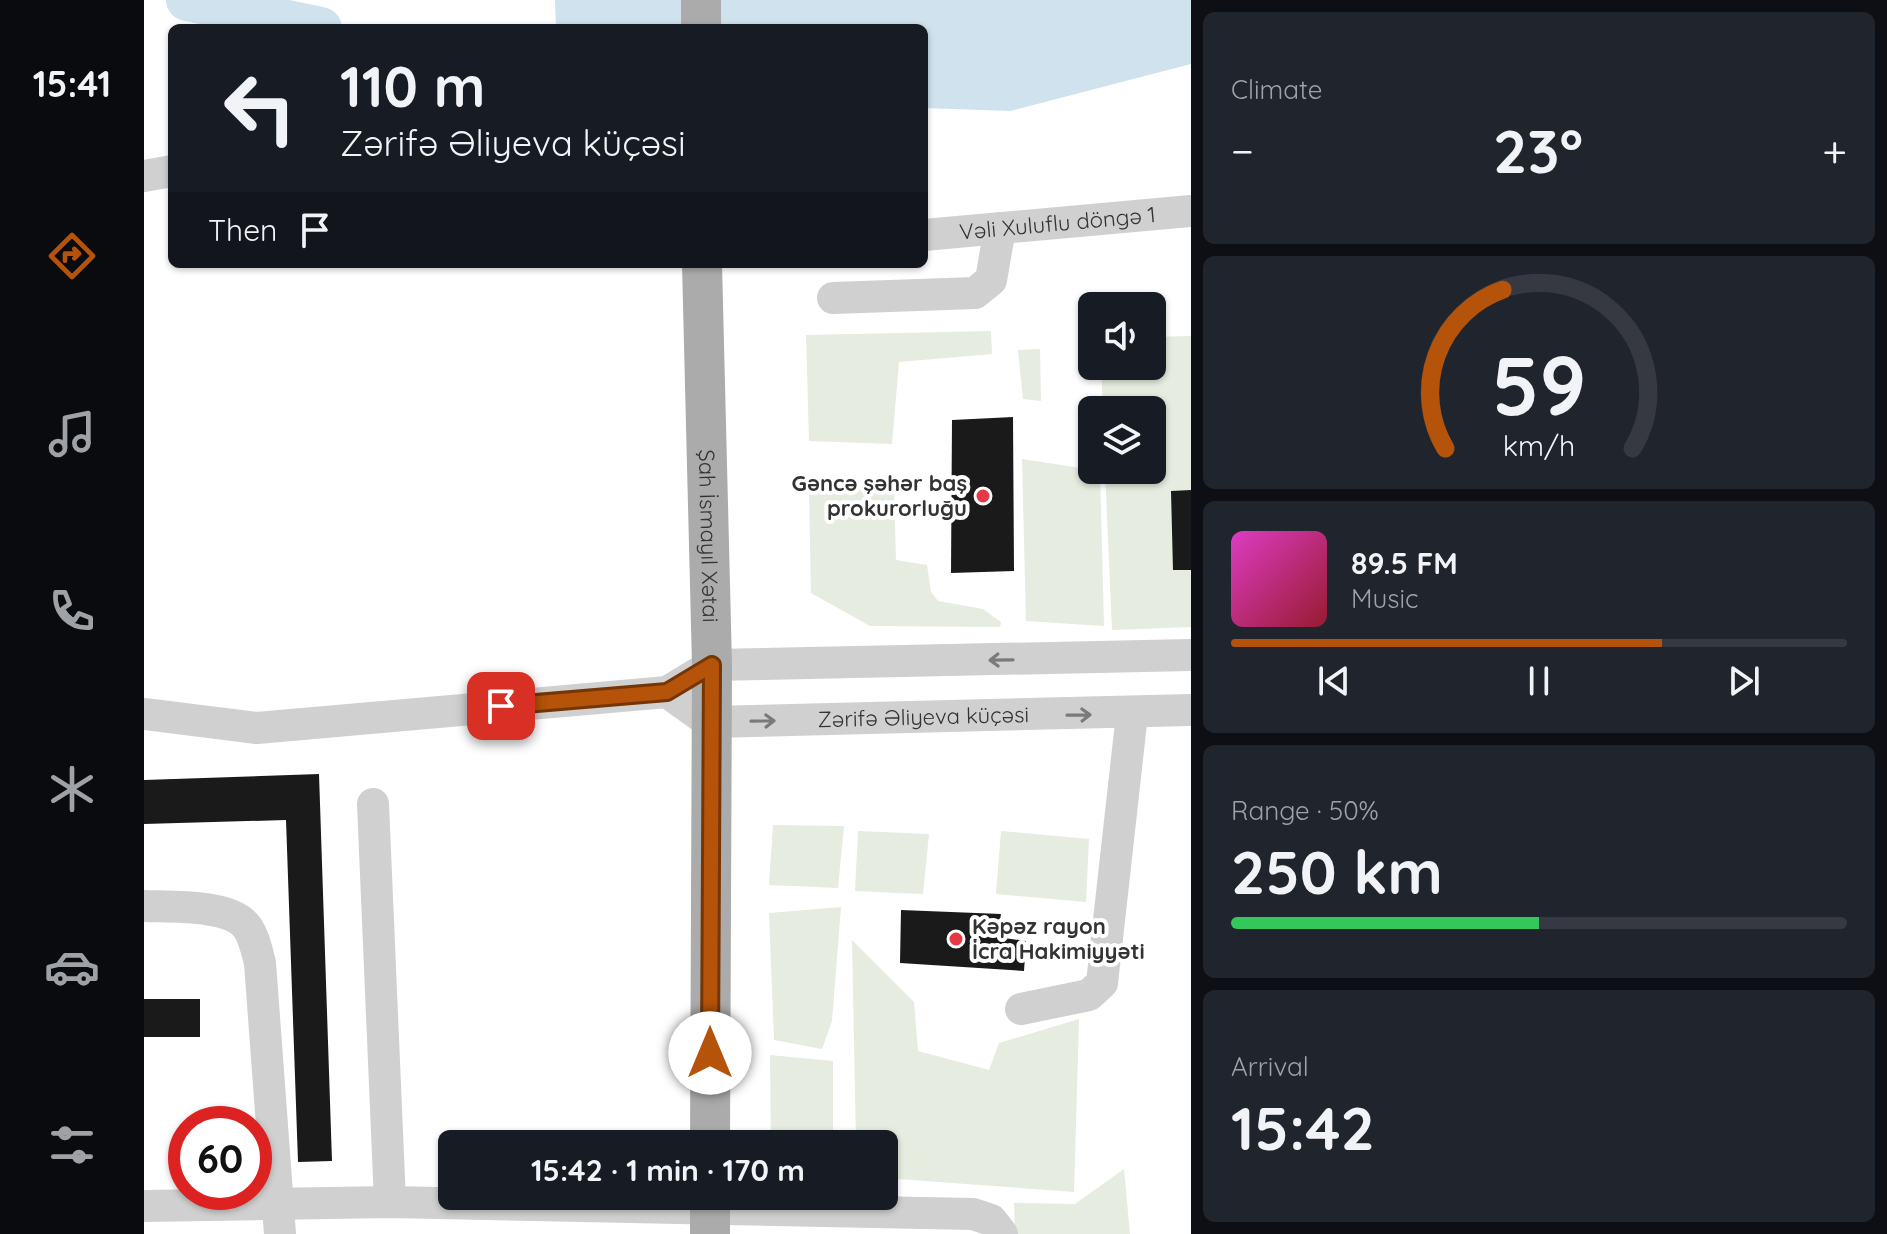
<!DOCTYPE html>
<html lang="en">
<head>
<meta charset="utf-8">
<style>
  :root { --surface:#171b24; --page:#20242c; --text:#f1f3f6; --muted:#9ea1a6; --line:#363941; --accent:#b45309 }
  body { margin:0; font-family:Quicksand,sans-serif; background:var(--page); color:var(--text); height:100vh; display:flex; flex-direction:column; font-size:30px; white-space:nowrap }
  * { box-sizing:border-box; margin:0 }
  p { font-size:26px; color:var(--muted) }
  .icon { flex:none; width:44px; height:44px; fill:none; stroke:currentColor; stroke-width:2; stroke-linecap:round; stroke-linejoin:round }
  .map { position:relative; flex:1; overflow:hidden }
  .panel { display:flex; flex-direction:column; gap:12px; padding:12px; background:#0d0f14; width:696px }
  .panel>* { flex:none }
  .banner { position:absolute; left:24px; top:24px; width:760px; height:244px; border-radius:12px; box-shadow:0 2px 6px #0004; background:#171b24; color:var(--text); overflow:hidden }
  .buttons { position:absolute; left:934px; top:292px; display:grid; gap:16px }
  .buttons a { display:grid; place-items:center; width:88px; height:88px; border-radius:12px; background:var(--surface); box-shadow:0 2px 6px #0004; font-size:40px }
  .speed { position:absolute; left:24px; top:1106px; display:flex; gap:16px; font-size:40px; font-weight:700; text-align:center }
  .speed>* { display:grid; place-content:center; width:104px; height:104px; border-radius:50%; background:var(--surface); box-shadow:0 2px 6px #0004; line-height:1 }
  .speed .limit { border:12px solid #d22; background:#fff; color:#111 }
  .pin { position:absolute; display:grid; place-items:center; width:68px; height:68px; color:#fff; margin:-34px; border-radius:16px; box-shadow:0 4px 12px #0006 }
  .me { position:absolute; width:88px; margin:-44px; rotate:0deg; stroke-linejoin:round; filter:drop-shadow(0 0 6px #0008) }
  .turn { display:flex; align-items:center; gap:28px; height:168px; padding:0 40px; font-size:36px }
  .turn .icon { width:104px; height:104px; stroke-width:2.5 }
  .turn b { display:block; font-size:56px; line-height:68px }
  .then { display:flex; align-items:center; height:76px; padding:0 40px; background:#0003; gap:16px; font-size:30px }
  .big { font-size:60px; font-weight:700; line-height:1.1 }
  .panel .widget { flex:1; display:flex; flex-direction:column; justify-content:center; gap:12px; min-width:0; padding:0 28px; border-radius:12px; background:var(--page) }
  .panel .dial { align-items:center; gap:0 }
  .dial svg { height:208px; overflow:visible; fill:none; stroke:var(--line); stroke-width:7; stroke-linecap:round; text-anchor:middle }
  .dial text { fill:var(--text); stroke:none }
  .song { display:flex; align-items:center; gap:24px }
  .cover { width:96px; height:96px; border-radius:12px; background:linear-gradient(135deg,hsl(310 70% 55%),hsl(350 70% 35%)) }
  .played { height:8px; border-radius:4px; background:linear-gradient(90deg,var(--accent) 70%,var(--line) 70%) }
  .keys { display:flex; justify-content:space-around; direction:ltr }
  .heat { display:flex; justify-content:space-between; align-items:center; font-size:44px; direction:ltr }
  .charge { height:12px; border-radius:6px; background:linear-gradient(90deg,#34c759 50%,var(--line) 0) }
  .trip { position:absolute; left:294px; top:1130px; width:460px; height:80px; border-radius:12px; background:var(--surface); box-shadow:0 2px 6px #0004; font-weight:700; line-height:80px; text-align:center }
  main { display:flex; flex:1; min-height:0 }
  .menu { display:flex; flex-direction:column; width:144px; justify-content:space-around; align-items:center; background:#090b0e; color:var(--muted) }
  .menu .icon { width:56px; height:56px }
  .menu .selected { color:var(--accent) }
  .menu b { font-size:36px; color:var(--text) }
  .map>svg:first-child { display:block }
</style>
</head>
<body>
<main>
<nav class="menu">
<b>15:41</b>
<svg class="icon selected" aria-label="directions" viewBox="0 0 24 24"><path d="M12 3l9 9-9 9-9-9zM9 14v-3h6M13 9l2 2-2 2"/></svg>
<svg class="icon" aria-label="music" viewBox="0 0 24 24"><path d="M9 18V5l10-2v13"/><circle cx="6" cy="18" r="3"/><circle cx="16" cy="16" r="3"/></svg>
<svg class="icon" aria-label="phone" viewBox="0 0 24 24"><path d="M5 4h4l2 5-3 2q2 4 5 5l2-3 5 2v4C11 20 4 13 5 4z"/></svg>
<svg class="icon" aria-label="climate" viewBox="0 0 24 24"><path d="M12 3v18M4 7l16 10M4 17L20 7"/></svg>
<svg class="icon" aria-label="car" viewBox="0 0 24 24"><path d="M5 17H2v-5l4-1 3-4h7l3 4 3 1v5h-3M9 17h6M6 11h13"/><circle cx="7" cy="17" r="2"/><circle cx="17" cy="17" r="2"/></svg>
<svg class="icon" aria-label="filters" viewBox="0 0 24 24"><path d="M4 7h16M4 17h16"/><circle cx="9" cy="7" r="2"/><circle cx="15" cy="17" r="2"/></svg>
</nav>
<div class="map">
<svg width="1047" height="1234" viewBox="0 0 1047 1234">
  <rect width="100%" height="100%" fill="#fff"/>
  <g fill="#e6ecdf">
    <polygon points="847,331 848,354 755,362 748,444 665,441 662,335"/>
    <polygon points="1047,336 1047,627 968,630 961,470 1008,470 1008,410 959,410 957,366 1008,366 1008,337"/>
    <polygon points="896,349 897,401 879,399 874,350"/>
    <polygon points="878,459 956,471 960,626 882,621"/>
    <polygon points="665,489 750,490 752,560 783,565 787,592 794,601 839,609 857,622 856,627 726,626 667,593"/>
    <polygon points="629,825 700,826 694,888 625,885"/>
    <polygon points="714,831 785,834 779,894 711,891"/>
    <polygon points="857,831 945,839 942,902 852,894"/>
    <polygon points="697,907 688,1021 678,1049 630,1040 625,913"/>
    <polygon points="708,940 770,1002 774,1051 845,1070 855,1043 935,1019 930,1192 740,1178 740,1144 712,1144"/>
    <polygon points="626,1055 689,1061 689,1144 627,1144"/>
    <polygon points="980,1169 986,1234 871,1234 870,1203 931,1204"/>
  </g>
  <polygon fill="#cfe2ee" points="411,0 1047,0 1047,64 866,111 780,108 780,28 412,28"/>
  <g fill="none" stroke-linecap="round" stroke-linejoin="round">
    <polyline stroke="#cfe2ee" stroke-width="42" points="43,0 177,28"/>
  </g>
  <g fill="#1a1a1a">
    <polygon points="869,417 870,571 807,573 808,420"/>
    <polygon points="1047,490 1047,570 1029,570 1027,491"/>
    <polygon points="175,774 188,1161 154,1162 142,820 0,824 0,780"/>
    <polygon points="757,910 857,914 853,937 882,941 880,971 756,963"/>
    <rect x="0" y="999" width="56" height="38"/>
  </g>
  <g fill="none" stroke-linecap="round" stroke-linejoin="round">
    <g stroke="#d0d0d0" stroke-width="32">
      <polyline points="0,176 28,171"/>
      <path id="s1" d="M780 235 1047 211"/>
      <polyline points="689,298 831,293 847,280 856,228"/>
      <path id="s2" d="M523 692 565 722 1047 710"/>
      <polyline points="0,714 113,728 523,692 568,665 1047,655"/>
      <polyline points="229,804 246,1202"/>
      <path d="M0 906C26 907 87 904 103 927 110 936 113 952 116 963L136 1234"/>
      <polyline points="877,1009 945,995 958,983 988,714"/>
      <polyline points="0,1206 246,1202 829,1214 847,1220 858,1234"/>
    </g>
    <g stroke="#ababab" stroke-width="40">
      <polyline points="557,28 557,0"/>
      <path id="s3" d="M558 264 568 665 566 1144"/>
      <polyline points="566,1196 566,1234"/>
    </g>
  </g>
  <defs><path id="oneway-shaft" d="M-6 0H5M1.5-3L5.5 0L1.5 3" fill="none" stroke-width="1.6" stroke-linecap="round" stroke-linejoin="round" transform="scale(2)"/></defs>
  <g stroke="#7a7a7a">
    <use href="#oneway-shaft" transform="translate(857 660) rotate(179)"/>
    <use href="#oneway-shaft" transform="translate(935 715) rotate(-1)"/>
    <use href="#oneway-shaft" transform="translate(619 721) rotate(-1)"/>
  </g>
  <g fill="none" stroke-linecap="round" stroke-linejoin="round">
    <defs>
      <polyline id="route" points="357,706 523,692 568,665 566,1053"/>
    </defs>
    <use href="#route" stroke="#753606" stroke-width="20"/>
    <use href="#route" stroke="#b45309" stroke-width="14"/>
  </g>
  <g fill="#e63946" stroke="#fff" stroke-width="3">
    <circle cx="839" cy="496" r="8"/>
    <circle cx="812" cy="939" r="8"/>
  </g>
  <g text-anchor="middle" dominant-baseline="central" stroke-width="8" stroke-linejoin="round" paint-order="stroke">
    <g font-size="22" fill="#333" stroke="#fff">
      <text stroke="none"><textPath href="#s1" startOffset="134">Vəli Xuluflu döngə 1</textPath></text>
      <text stroke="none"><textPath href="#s3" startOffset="272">Şah İsmayıl Xətai</textPath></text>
      <text stroke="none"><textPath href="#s2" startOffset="266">Zərifə Əliyeva küçəsi</textPath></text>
    </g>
    <g font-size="22" font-weight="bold" fill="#333" stroke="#fff" text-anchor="end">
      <text x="823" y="483">Gəncə şəhər baş<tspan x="823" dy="25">prokurorluğu</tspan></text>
      <text x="828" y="926" text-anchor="start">Kəpəz rayon<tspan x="828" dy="25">İcra Hakimiyyəti</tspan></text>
    </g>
  </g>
</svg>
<div class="buttons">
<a><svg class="icon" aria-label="sound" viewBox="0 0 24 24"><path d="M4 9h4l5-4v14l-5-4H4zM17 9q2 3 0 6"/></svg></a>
<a><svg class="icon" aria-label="layers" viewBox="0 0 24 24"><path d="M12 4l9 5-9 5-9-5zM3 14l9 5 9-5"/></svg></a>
</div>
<div class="speed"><div class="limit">60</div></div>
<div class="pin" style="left:357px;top:706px;background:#d93025"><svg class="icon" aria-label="arrive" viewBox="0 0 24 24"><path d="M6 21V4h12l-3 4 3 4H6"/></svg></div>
<svg class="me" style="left:566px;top:1053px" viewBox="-20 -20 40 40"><circle r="19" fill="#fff"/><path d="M0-13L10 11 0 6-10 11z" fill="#b45309"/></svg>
<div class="trip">15:42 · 1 min · 170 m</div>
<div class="banner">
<div class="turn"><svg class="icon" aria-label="left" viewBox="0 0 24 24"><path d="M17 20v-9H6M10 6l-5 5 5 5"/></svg><div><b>110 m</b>Zərifə Əliyeva küçəsi</div></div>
<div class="then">Then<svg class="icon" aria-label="arrive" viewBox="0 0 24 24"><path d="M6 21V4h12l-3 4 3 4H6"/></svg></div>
</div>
</div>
<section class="panel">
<div class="widget"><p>Climate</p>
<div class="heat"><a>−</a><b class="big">23°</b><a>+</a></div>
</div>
<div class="widget dial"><svg viewBox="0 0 100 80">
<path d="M14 69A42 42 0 1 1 86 69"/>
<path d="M14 69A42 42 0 0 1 36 8" stroke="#b45309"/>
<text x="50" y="56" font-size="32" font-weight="700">59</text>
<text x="50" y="72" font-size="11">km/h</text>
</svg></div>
<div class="widget">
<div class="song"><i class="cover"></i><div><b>89.5 FM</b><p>Music</p></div></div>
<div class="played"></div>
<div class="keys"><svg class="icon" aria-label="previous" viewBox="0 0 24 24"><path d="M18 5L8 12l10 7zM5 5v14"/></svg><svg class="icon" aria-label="pause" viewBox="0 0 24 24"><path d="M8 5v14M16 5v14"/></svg><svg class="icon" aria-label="next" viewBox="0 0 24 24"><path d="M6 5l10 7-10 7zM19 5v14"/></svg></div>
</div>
<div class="widget"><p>Range · 50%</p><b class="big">250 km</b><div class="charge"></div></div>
<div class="widget"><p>Arrival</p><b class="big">15:42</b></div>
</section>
</main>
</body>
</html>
